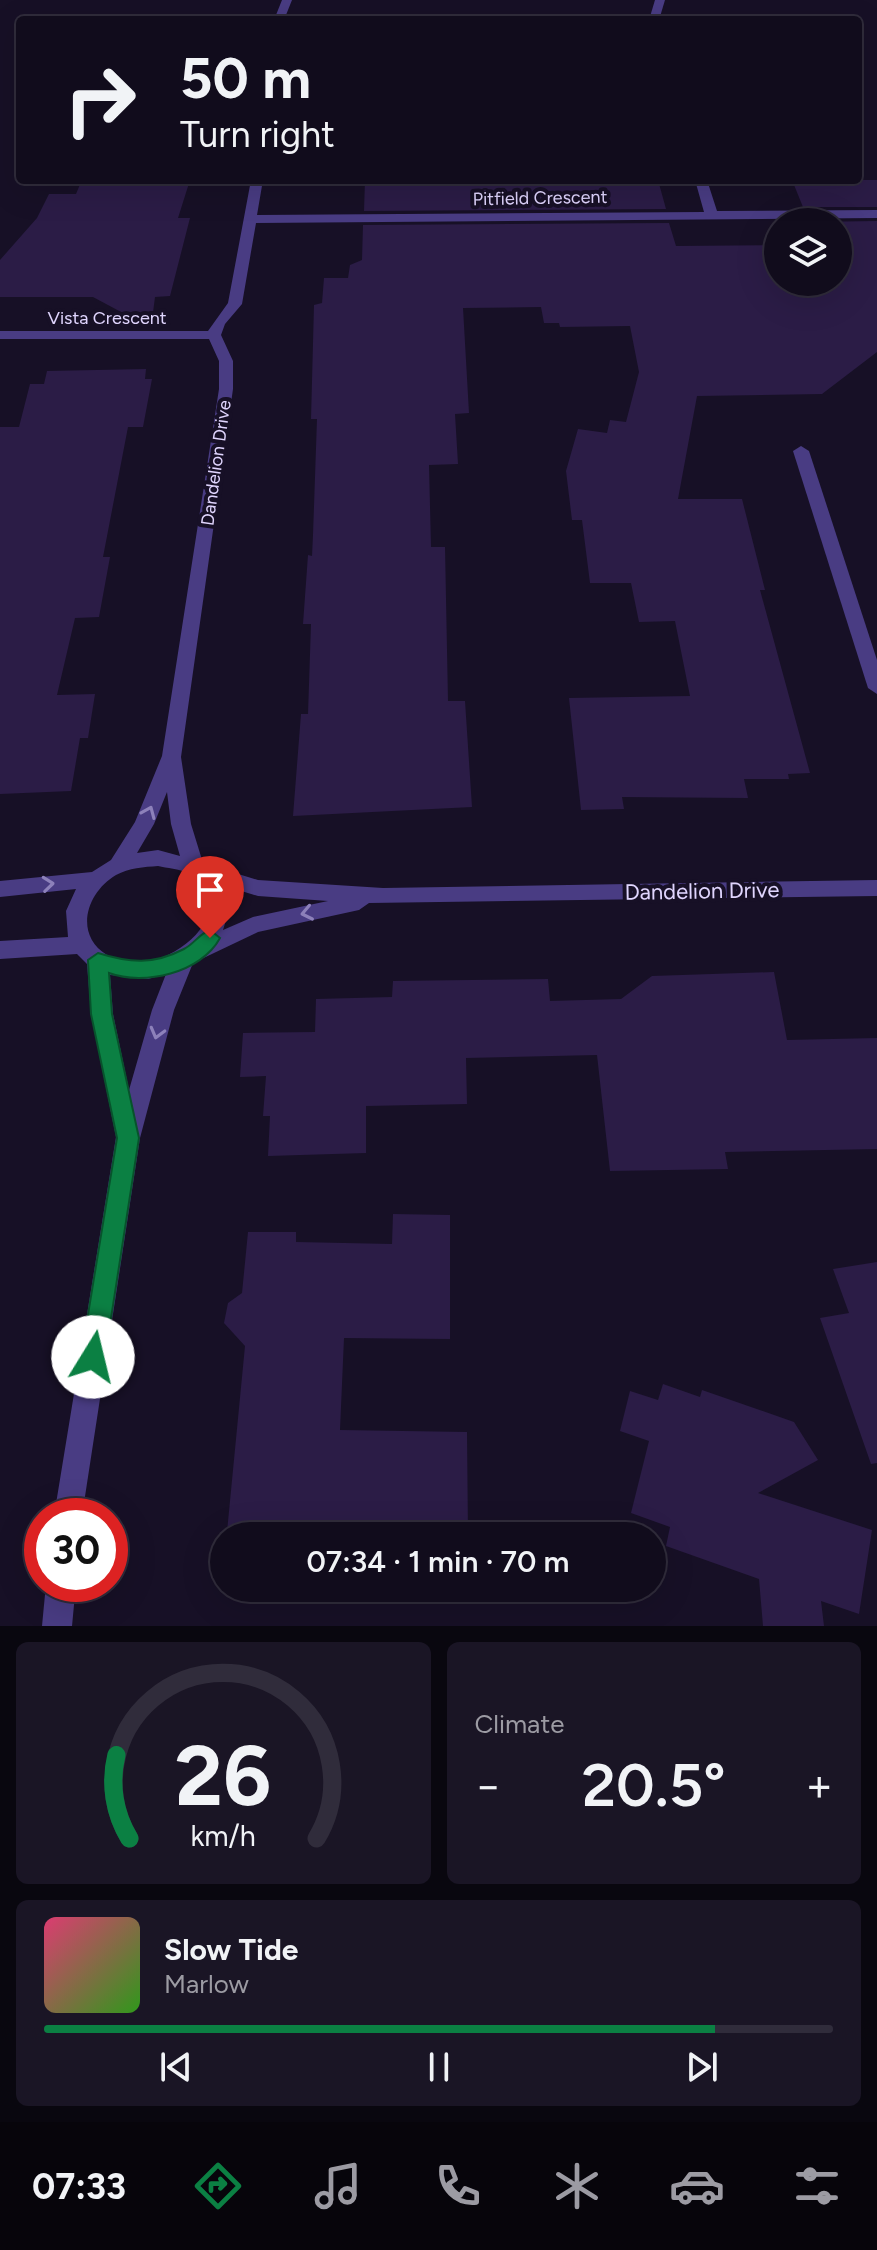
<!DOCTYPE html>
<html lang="en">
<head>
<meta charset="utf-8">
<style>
  :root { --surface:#110c1c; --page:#1a1525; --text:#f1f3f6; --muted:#9c9ba3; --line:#302c3b; --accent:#0b8043 }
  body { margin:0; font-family:Figtree,sans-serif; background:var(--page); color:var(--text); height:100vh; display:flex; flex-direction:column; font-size:30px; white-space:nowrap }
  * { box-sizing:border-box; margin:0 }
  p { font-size:26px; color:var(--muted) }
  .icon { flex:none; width:44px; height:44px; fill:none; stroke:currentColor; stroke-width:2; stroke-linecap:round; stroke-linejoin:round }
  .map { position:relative; height:1626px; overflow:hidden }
  .details { display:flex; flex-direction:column; gap:16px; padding:16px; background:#09070f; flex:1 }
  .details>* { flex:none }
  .banner { position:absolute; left:16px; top:16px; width:846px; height:168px; border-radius:8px; box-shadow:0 8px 32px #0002,0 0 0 2px var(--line); background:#110c1c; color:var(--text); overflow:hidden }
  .buttons { position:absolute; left:764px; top:208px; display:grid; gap:16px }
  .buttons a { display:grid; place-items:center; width:88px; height:88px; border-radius:50%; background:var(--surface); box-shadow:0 8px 32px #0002,0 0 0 2px var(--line); font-size:40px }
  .speed { position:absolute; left:24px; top:1498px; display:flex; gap:16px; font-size:40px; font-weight:700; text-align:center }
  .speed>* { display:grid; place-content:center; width:104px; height:104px; border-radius:50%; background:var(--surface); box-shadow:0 8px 32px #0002,0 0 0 2px var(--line); line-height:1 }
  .speed .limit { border:12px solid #d22; background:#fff; color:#111 }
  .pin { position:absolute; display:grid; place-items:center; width:68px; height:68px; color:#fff; margin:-82px -34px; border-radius:50% 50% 50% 0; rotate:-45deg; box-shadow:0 0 8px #0007 }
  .pin .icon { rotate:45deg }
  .me { position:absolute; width:88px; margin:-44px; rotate:9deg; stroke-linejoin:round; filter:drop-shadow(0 0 6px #0008) }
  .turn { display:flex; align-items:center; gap:28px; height:168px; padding:0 32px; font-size:36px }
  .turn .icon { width:104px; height:104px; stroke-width:2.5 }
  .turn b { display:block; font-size:56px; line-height:68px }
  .big { font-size:60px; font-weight:600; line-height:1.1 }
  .details .card { flex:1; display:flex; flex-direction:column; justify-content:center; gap:12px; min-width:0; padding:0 28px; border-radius:12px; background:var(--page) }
  .details .dial { align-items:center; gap:0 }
  .dial svg { height:208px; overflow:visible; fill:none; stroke:var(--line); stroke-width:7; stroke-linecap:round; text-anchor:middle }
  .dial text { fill:var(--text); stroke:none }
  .song { display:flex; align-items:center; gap:24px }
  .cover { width:96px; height:96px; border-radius:12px; background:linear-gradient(135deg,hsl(340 70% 55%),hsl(110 70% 35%)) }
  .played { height:8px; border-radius:4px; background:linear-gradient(90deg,var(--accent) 85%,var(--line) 85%) }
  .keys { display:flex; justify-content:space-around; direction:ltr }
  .heat { display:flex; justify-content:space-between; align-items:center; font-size:44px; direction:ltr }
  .details .tiles { flex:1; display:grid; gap:16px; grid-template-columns:1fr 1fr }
  .card:last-child { grid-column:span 2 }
  .trip { position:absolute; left:210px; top:1522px; width:456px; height:80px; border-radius:40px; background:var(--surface); box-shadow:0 8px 32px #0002,0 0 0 2px var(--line); font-weight:600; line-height:80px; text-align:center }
  .tab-bar { display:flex; height:128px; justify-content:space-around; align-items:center; background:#07050b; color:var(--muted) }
  .tab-bar .icon { width:56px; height:56px }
  .tab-bar .selected { color:var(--accent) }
  .tab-bar b { font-size:36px; color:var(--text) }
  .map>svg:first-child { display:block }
</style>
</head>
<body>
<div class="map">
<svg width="877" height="1626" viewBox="0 0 877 1626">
  <rect width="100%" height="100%" fill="#171026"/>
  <g fill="#2b1c46">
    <polygon points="150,180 190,180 178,218 190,218 170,296 155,297 151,328 93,297 0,297 0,260 37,218 49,194 76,194 81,182"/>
    <polygon points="365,180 658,180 666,209 364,211"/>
    <polygon points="792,180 877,180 877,207 803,207"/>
    <polygon points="877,221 877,352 822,394 697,396 678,499 742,499 765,590 760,590 810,773 788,774 789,779 744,779 748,798 622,797 624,809 581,810 569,698 690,696 675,621 639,622 631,583 590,583 582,520 572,520 566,471 578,429 607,433 610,420 626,422 639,372 630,326 560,327 559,323 544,323 541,307 463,308 469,413 455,414 458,464 429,465 431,547 445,547 448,701 465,701 472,807 293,816 301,714 308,714 311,624 303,624 308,555 312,556 313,535 317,419 311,419 314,305 322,303 324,278 348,278 350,265 362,260 363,225 669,223 676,246 778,245 778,282 838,282 838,222 809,222"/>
    <polygon points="146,369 145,379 152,379 143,427 128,427 103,557 110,557 99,617 75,618 57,695 95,694 88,738 80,738 71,791 0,794 0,427 19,427 30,384 44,384 47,371"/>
    <polygon points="774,972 787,1040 877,1038 877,1149 725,1152 728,1169 610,1171 597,1055 466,1058 467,1104 366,1106 366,1153 268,1156 270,1116 263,1116 266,1076 240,1077 243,1033 315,1032 316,999 392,997 393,981 548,979 550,1001 621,999 652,976"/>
    <polygon points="393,1214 450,1215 450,1339 344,1338 340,1430 467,1432 468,1534 227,1532 245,1346 224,1323 228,1303 242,1293 248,1232 296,1232 296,1242 392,1244"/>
    <polygon points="877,1262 877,1463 871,1464 820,1318 849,1313 833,1269"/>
    <polygon points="663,1384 700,1397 702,1390 794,1422 818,1460 758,1493 872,1530 859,1614 821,1601 824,1626 763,1626 759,1579 666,1546 670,1527 631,1513 649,1441 620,1431 630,1391 658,1400"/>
  </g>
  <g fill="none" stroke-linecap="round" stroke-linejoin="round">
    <g fill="#493c83" fill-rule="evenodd">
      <polygon points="282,0 292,0 284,20 274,20"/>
      <polygon points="655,0 665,0 659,20 649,20"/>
      <path d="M251 180H263L257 215 704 212 695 180H707L717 211 877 210V218L256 223 242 304 225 324 221 335 233 361V389L181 757 191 824 203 863 258 880 383 888 877 880V896L369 903 359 910 258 932 193 963 174 1010 140 1138 82 1516H54L116 1137 91 1014 87 964 77 954 0 959V941L68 937 66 911 76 889 0 897V881L92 872 111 860 135 822 162 756 219 389V361L209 339H0V331H208L228 303ZM167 792 171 824 180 856 158 850 137 853 154 824ZM158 866C167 868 179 869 188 873 252 908 160 987 107 955 73 934 87 892 116 875 129 868 144 867 158 866ZM225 886 258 896 328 901 253 917 223 930 231 904ZM166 974 152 1010 129 1090 113 1014 110 975 148 979Z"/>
      <polygon points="801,446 809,451 877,660 877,694 868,688 793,451"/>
      <polygon points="46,1584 76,1584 72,1626 42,1626"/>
    </g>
  </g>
  <defs><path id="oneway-chevron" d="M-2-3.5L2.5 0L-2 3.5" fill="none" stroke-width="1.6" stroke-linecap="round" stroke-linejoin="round" transform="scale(2)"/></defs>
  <g stroke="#8d81ba">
    <use href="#oneway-chevron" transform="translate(149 812) rotate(-67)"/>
    <use href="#oneway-chevron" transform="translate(48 884) rotate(-6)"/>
    <use href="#oneway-chevron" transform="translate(307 913) rotate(168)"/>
    <use href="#oneway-chevron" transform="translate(157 1033) rotate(105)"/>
  </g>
  <path fill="#0b8043" stroke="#07532c" stroke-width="2" d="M210 930 220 938C201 973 144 986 109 973L112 1014 139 1138 105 1357 102 1366 93 1369 85 1366 81 1357 117 1138 91 1014 88 960 98 953C130 963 153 965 184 949 194 944 199 934 210 930Z"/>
  <g text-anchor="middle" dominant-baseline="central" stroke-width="8" stroke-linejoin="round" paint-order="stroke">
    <g font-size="18" fill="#e0d5fe" stroke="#171026">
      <text transform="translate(540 198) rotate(-1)">Pitfield Crescent</text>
      <text x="107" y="318">Vista Crescent</text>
      <text transform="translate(216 463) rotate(-82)">Dandelion Drive</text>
    </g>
    <g font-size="22" fill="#e0d5fe" stroke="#171026">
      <text transform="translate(702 891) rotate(-1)">Dandelion Drive</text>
    </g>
  </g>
</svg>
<div class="buttons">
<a><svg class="icon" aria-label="layers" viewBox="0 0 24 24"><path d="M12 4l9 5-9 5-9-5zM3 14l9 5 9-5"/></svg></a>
</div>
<div class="speed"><div class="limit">30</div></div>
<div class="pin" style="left:210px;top:938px;background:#d93025"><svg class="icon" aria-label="arrive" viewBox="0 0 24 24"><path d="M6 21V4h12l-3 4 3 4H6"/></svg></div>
<svg class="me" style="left:93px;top:1357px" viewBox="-20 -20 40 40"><circle r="19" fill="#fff"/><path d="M0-13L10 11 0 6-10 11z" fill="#0b8043"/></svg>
<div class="trip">07:34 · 1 min · 70 m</div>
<div class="banner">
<div class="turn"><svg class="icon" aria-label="right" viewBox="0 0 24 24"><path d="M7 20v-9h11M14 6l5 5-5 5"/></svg><div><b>50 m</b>Turn right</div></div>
</div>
</div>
<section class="details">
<div class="tiles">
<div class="card dial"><svg viewBox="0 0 100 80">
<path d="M14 69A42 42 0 1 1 86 69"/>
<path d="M14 69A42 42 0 0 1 9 37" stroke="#0b8043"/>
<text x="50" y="56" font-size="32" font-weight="700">26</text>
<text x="50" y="72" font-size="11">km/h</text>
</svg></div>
<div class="card"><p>Climate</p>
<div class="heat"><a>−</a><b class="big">20.5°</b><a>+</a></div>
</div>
<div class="card">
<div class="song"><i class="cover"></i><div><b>Slow Tide</b><p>Marlow</p></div></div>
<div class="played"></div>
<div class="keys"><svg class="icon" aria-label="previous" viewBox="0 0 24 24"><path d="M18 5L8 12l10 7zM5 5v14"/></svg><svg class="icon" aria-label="pause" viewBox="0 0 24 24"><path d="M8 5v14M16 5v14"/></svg><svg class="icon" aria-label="next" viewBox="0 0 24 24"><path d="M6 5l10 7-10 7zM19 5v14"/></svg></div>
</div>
</div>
</section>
<nav class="tab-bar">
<b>07:33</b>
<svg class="icon selected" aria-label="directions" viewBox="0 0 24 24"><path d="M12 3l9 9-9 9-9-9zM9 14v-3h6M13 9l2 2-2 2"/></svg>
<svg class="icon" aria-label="music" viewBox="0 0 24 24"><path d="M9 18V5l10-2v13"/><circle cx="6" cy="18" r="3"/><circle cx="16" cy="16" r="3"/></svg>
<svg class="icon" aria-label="phone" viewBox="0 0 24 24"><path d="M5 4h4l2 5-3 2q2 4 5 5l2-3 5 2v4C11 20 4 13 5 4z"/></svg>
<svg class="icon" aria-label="climate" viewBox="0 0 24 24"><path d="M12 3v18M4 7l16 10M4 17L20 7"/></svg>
<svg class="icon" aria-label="car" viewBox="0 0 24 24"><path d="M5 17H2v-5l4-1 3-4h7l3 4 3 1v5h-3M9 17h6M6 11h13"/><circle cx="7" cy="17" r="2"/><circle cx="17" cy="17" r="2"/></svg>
<svg class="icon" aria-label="filters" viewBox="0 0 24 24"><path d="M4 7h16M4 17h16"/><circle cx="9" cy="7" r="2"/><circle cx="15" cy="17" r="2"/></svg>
</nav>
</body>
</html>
